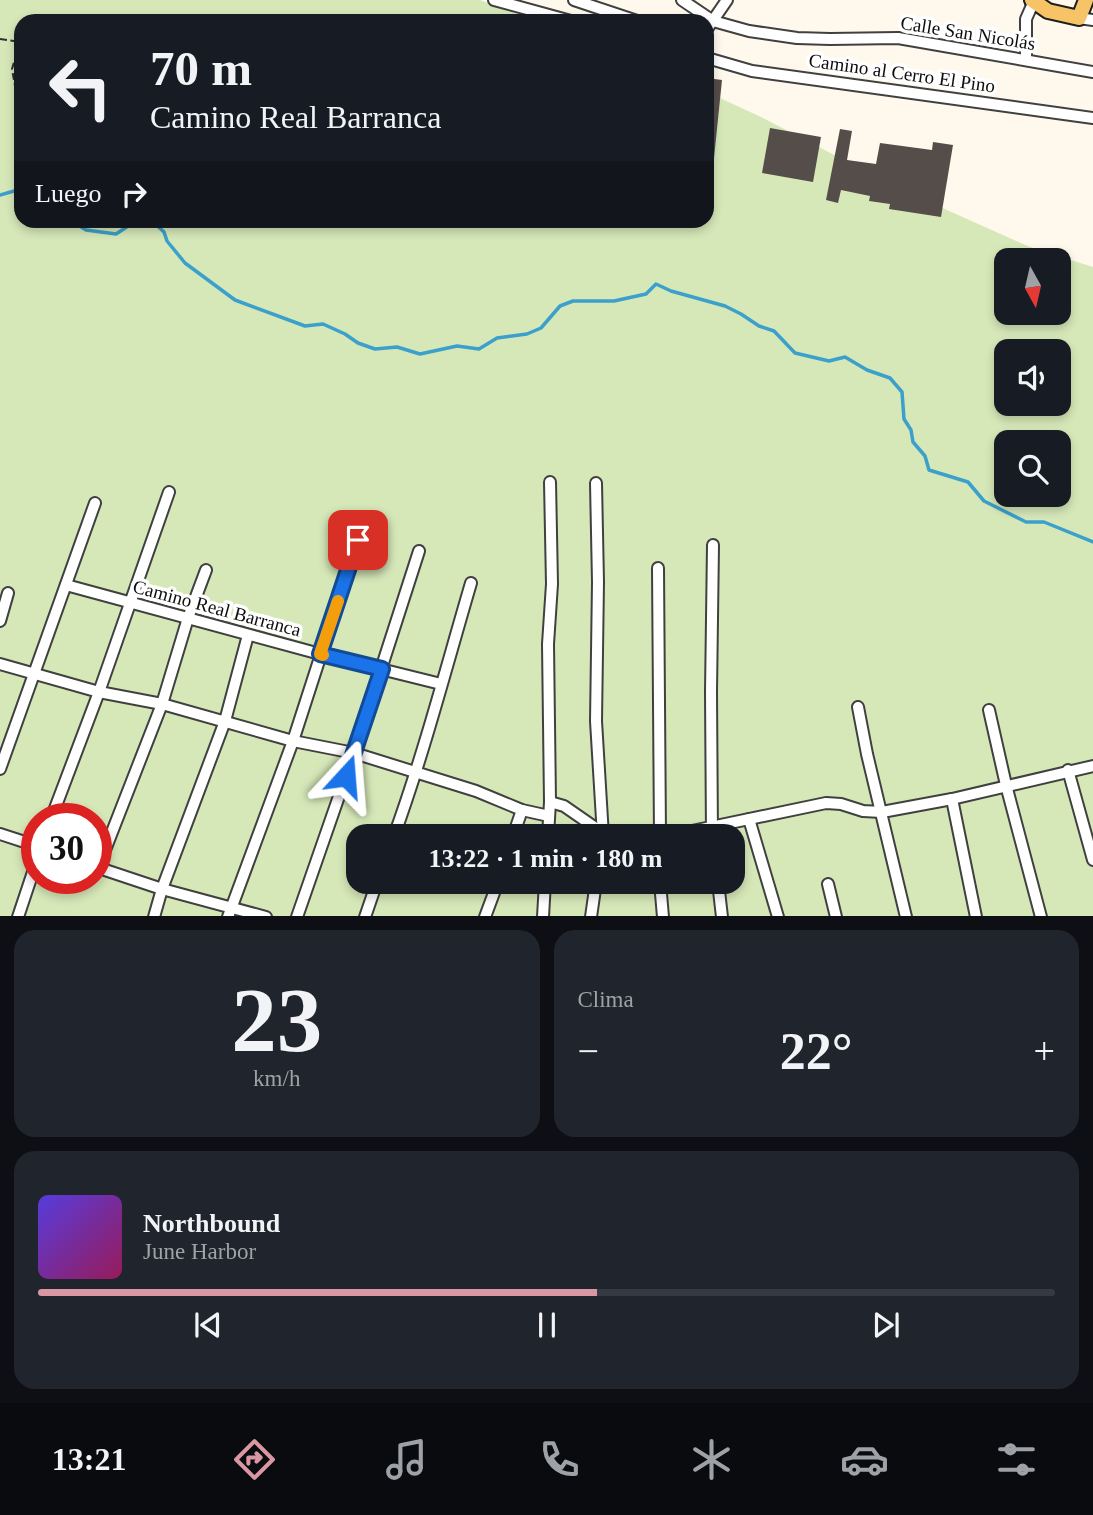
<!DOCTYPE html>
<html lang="es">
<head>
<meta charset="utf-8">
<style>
  :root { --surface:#171b24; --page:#20242c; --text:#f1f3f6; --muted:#9ea1a6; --line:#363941; --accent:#d997a3 }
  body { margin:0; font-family:"Times New Roman",serif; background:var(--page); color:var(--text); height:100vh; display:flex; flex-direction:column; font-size:26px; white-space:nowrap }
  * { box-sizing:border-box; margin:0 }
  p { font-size:23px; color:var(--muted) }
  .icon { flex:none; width:38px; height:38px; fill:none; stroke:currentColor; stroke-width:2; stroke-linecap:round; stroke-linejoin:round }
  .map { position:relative; height:916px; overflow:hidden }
  .details { display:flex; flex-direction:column; gap:14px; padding:14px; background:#0d0f14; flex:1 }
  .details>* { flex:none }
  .hud { position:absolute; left:14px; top:14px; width:700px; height:214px; border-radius:21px; box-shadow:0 4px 10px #0003; background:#171b24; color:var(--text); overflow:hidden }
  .needle { width:46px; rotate:172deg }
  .tools { position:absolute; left:994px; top:248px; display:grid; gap:14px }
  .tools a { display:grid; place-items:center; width:77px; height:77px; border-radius:14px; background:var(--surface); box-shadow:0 4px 10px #0003; font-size:35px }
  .speed { position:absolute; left:21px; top:803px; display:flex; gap:14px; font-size:35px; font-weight:700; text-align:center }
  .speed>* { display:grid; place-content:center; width:91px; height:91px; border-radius:50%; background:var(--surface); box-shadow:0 4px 10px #0003; line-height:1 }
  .speed .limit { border:10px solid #d22; background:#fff; color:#111 }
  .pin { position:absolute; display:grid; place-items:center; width:60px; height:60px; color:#fff; margin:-30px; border-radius:14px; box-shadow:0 4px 10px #0006 }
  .me { position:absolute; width:77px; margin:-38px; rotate:19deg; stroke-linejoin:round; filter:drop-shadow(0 0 5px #0008) }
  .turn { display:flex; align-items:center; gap:24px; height:147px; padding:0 21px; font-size:32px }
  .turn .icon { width:91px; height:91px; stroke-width:2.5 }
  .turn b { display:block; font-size:49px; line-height:60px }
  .then { display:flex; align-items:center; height:66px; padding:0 21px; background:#0003; gap:14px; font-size:26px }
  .big { font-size:52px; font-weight:800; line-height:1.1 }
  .details .card { flex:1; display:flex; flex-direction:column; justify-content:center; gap:10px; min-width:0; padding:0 24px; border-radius:21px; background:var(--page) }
  .details .dial { align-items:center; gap:0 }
  .dial b { font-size:91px; line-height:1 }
  .song { display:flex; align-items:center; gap:21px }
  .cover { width:84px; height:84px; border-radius:10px; background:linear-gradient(135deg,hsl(250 70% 55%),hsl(330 70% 35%)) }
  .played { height:7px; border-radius:4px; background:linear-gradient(90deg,var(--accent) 55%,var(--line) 55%) }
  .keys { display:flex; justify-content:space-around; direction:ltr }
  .heat { display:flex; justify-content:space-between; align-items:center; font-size:38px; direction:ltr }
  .details .tiles { flex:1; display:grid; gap:14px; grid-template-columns:1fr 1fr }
  .card:last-child { grid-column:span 2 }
  .trip { position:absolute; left:346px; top:824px; width:399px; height:70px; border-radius:21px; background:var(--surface); box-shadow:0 4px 10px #0003; font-weight:800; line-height:70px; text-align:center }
  .dock { display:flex; height:112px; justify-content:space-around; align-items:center; background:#090b0e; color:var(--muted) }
  .dock .icon { width:49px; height:49px }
  .dock .selected { color:var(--accent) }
  .dock b { font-size:32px; color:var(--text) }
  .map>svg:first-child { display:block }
</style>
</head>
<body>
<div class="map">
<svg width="1093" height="917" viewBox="0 0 1093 917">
  <rect width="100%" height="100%" fill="#fff9ed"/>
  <path fill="#d6e8b8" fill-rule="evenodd" d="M0 0H480L536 21H21V220H707V92L759 116 900 189 1030 247 1093 267V916L0 917ZM1006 261H1059V313H1006ZM1006 352H1059V404H1006ZM1006 443H1059V495H1006ZM37 819H96V878H37ZM359 836H733V882H359Z"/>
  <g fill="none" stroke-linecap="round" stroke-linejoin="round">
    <g stroke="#3ba0cb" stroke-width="3.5">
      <polyline points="0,195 21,189"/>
      <polyline points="70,220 86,230 116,234 133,223 152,221 164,232 167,241 185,263 235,300 305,326 323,324 345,334 358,343 375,349 397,347 420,354 457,346 479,349 497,338 527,334 541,328 560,306 573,301 614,301 646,294 656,284 671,291 725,306 741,314 759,326 774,331 795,353 829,361 845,357 867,370 890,378 902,392 904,419 911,430 913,442 925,456 929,470 968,482 984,501 1026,522 1044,522 1093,542"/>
    </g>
  </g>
  <g fill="#554d49">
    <polygon points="707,78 722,80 713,168 707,167"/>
    <polygon points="770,128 821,137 813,182 762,173"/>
    <polygon points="840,129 852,131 847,160 876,164 880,143 932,150 933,142 953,145 941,217 889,209 890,204 869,201 870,196 841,190 838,203 826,200"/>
  </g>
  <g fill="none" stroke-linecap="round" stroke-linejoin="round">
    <defs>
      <g id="minor">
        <polyline points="494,0 571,21"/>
        <polyline points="574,0 637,21"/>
        <polyline points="682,0 713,21 749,31 797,38 830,39 898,38 1093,72"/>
        <polyline points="1079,18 1093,20"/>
        <polyline points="707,29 727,0"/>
        <polyline points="707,58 752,71 1093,118"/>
        <polyline points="1026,60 1026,19 1034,1"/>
        <polyline points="596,483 598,582 596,721 603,836"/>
        <polyline points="658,568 660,836"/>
        <polyline points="66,585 320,654 441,684"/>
        <polyline points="0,621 8,593"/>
        <polyline points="0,664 99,692 162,704 293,741 354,753 476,791 522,810 549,816"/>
        <polyline points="858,707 867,754 906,917"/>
        <polyline points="989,710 1006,785 1041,917"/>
        <polyline points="0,769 95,503"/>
        <polyline points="1068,770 1093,860"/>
        <polyline points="952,799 976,917"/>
        <polyline points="550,802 564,806 603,833 643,836"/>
        <polyline points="51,819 99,692 169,492"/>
        <polyline points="749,819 778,917"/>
        <polyline points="0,834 37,846"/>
        <path d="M394 836C424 753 446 668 471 583"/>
        <polyline points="513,836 522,810"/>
        <polyline points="548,836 550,802 548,644 552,584 550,482"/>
        <polyline points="668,836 826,803 841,804 863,811 882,812 952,799 1093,766"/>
        <polyline points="712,836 711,692 713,545"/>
        <polyline points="96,867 162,889 266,917"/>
        <polyline points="98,868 162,704 188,618 206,570"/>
        <polyline points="660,882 663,917"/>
        <polyline points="718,882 722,917"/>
        <polyline points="828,884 836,917"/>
        <polyline points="18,917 37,860"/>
        <polyline points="154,917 162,889 225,721 248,635"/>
        <polyline points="228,917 293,741 358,540"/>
        <polyline points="297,917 354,753 419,551"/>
        <polyline points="365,917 377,882"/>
        <polyline points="485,917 498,882"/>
        <polyline points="543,917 545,882"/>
        <polyline points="591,917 596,882"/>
      </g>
      <polyline id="major" points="1032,0 1048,11 1079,18 1086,0"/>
    </defs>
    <use href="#minor" stroke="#404040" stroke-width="14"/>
    <use href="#major" stroke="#1e1e1e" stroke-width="18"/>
    <g stroke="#2f2f2f" stroke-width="2" stroke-dasharray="7 3.5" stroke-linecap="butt">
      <polyline points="492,21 492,12"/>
      <polyline points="0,39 20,42 12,69 21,120"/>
    </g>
    <use href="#minor" stroke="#fff" stroke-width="10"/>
    <use href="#major" stroke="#f6c466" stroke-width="14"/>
  </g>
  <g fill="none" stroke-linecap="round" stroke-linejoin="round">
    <defs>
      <polyline id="route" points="346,776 382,669 320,654 358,540"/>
    </defs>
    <use href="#route" stroke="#114b97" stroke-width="18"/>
    <use href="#route" stroke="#1a73e8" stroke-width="12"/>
    <polyline stroke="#f59e0b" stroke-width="12" points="323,655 320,654 338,601"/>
  </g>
  <g text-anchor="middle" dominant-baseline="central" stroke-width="7" stroke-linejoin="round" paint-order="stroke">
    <g font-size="19" fill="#0d0d0d" stroke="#fff">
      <text transform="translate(968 33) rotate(9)">Calle San Nicolás</text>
      <text transform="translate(902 73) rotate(8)">Camino al Cerro El Pino</text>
      <text transform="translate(217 608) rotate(15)">Camino Real Barranca</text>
    </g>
  </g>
</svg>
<div class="tools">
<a><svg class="needle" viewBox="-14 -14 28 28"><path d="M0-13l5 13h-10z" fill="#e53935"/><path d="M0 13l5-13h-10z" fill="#9ea1a6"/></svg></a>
<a><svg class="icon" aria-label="sound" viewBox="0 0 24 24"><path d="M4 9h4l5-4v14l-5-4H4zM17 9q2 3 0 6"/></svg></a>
<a><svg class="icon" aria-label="search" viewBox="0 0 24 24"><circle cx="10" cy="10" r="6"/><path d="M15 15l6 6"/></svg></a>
</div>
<div class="speed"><div class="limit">30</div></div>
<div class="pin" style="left:358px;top:540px;background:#d93025"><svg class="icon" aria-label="arrive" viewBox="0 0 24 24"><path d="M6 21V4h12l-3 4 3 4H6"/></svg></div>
<svg class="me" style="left:346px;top:776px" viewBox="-20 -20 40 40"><path d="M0-17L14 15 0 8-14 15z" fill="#1a73e8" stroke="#fff" stroke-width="4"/></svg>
<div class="trip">13:22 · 1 min · 180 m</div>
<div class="hud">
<div class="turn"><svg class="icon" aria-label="left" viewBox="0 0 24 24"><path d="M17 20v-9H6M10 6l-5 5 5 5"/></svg><div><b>70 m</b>Camino Real Barranca</div></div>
<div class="then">Luego<svg class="icon" aria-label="right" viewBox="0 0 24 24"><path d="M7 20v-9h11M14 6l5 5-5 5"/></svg></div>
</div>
</div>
<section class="details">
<div class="tiles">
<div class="card dial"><b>23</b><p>km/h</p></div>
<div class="card"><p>Clima</p>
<div class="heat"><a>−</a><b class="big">22°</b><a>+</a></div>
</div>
<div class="card">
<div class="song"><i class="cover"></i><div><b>Northbound</b><p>June Harbor</p></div></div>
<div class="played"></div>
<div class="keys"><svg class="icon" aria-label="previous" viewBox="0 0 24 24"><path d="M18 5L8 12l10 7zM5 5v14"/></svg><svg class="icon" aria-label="pause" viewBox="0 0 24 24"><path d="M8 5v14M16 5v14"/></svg><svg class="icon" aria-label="next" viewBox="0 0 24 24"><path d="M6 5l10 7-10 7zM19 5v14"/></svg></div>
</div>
</div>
</section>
<nav class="dock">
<b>13:21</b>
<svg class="icon selected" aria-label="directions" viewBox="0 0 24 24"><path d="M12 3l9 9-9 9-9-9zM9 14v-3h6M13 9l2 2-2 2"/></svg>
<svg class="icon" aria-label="music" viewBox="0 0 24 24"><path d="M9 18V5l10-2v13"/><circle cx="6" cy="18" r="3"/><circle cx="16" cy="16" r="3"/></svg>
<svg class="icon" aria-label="phone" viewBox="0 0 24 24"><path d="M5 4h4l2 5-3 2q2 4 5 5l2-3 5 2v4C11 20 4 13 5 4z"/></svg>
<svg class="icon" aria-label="climate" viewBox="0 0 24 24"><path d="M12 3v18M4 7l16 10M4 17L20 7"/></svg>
<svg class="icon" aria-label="car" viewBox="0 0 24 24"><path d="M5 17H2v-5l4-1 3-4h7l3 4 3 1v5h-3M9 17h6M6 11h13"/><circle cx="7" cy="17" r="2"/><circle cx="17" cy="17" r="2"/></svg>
<svg class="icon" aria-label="filters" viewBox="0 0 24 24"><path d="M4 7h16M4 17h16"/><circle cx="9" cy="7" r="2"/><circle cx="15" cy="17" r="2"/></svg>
</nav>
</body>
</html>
